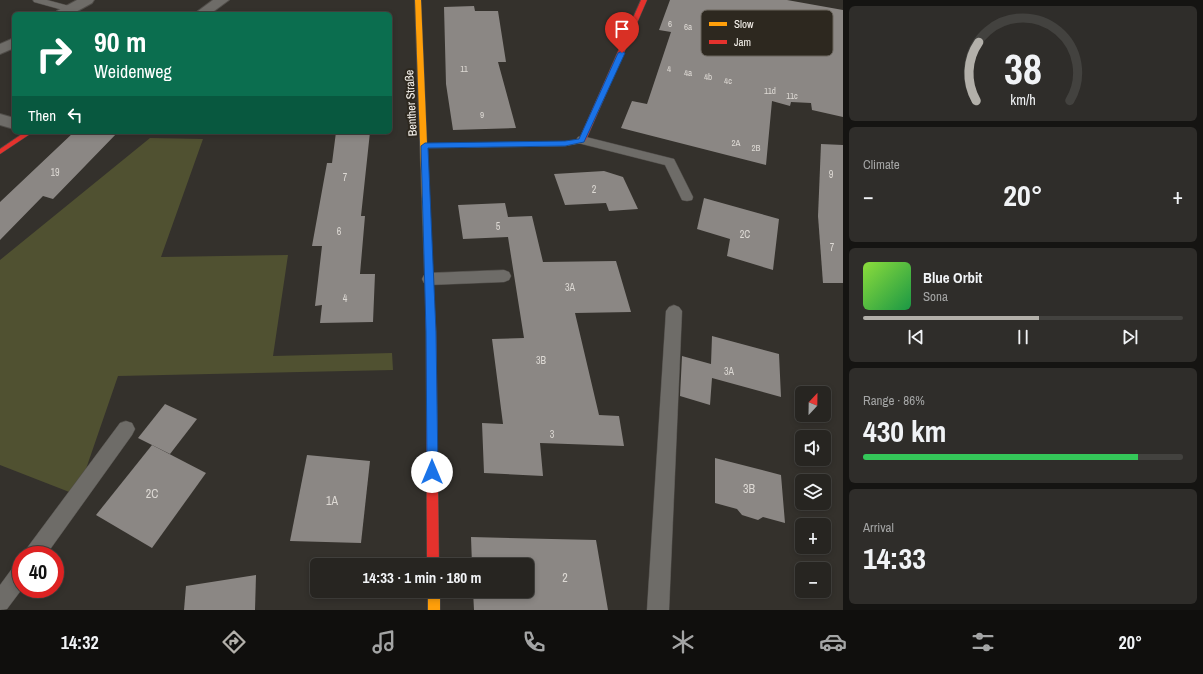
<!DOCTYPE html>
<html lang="en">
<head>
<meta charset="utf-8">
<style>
  :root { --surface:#272521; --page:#2f2d2a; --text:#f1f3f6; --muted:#a4a5a5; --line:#43423f; --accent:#b3b0aa }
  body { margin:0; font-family:"Archivo Narrow",sans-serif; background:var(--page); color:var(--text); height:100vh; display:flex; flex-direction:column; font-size:15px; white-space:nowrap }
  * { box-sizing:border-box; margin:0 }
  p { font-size:13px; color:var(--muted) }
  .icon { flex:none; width:22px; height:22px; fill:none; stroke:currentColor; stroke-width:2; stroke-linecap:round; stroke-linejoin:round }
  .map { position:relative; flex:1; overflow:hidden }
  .panel { display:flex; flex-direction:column; gap:6px; padding:6px; background:#151412; width:360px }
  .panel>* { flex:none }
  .guide { position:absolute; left:12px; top:12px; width:380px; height:122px; border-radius:6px; box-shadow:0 2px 6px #0003,0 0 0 1px var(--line); background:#0b6e4f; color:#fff; overflow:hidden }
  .needle { width:26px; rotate:22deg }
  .tools { position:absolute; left:795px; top:386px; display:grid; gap:8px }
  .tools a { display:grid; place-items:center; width:36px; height:36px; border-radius:6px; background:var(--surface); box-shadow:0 2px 6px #0003,0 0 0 1px var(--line); font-size:20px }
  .speed { position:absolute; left:12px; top:546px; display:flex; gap:8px; font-size:20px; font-weight:700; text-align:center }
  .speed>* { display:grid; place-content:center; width:52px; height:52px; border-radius:50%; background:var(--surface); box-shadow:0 2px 6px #0003,0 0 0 1px var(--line); line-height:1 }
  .speed .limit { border:6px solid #d22; background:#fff; color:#111 }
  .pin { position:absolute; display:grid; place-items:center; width:34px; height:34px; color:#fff; margin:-41px -17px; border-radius:50% 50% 50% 0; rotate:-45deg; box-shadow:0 0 4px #0007 }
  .pin .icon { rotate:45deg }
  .me { position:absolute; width:44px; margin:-22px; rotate:0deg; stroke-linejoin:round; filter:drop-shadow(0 0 3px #0008) }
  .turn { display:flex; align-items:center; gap:14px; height:84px; padding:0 16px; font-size:18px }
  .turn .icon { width:52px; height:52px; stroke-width:2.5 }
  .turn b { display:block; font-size:28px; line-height:34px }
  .then { display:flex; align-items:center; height:38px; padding:0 16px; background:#0003; gap:8px; font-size:15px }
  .big { font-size:30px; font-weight:700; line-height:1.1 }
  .panel .widget { flex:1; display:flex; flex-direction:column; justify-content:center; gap:6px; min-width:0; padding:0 14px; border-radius:6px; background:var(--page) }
  .panel .dial { align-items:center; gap:0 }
  .dial svg { height:104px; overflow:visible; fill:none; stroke:var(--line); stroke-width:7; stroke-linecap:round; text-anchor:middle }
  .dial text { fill:var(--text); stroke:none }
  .song { display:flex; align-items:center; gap:12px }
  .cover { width:48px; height:48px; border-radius:6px; background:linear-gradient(135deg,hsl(90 70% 55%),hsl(140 70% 35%)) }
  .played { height:4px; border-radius:2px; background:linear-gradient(90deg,var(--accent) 55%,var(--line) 55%) }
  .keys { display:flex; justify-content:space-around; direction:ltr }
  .heat { display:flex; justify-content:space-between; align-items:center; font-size:22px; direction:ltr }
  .charge { height:6px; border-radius:3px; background:linear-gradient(90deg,#34c759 86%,var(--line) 0) }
  .trip { position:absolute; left:310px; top:558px; width:224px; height:40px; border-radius:6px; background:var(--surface); box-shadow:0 2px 6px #0003,0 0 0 1px var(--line); font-weight:700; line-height:40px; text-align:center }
  .dock { display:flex; height:64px; justify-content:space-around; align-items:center; background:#100f0d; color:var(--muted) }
  .dock .icon { width:28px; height:28px }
  .dock .on { color:var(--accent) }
  .dock b { font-size:18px; color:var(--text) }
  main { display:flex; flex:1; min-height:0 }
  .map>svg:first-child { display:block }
</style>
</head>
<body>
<main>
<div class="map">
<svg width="843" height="610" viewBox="0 0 843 610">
  <rect width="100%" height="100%" fill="#34312c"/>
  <polygon fill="#505131" points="150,138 203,139 161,257 288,255 273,356 392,353 393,370 118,376 77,495 0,465 0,260"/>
  <g fill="#8b8784">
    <polygon points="670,0 787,0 843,10 843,117 812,110 811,103 791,102 790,106 772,101 766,165 621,128 632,101 647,104 671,32 659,30"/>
    <polygon points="474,6 475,11 498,11 506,62 498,62 516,128 453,130 446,84 444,7"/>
    <polygon points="74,132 118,132 53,199 43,196 0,240 0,202"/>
    <polygon points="336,132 370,132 361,216 365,216 360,274 375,274 373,322 320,323 322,305 315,306 322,246 312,246 327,163 332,163"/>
    <polygon points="821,144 843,145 843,283 823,283 818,216"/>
    <polygon points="604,171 623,177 638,209 609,211 606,203 565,205 554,174"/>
    <polygon points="704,198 779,219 773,270 727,256 730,239 697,229"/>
    <polygon points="505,203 508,217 532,216 543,262 616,261 631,312 575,313 599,415 619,416 624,446 540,443 543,476 484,473 482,423 503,424 492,339 524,338 508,237 463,239 458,205"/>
    <polygon points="712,336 779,354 781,397 712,378 710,405 680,396 682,356 711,364"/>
    <polygon points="165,404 197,419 170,454 138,438"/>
    <polygon points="152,445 206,473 152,548 96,515"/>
    <polygon points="307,455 370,461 361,543 290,541"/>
    <polygon points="715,458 781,475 785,523 763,517 758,520 742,515 737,509 715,503"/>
    <polygon points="471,537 596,540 608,610 474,610 473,591 527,591 527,565 472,565"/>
    <polygon points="256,575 255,610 184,610 186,586"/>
  </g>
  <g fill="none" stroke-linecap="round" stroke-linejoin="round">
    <defs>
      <g id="lane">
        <polygon points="33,0 47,0 73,7 75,9 70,12 34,2"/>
        <polygon points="582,136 674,159 693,197 692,200 687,201 682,200 665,165 578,143 576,140 578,137"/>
        <polygon points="504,270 509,272 511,276 509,280 504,282 429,285 424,283 422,279 424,275 429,273"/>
        <polygon points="674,305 679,307 682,311 669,610 647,610 666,311 669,307"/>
        <polygon points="126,421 132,423 135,429 132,435 46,555 24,555 27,548 120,423"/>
        <polygon points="21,563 22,589 7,609 0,610 0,585 14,566"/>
      </g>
      <g id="street">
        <polygon points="77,0 94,0 92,3 72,14 55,14 57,11"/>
        <polygon points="213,0 229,0 210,14 194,14"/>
        <polygon points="14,38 14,48 0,54 0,44"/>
        <polygon points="0,114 14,118 14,129 0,125"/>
      </g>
      <g id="slow">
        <polygon points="415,0 421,0 427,144 565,142 579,139 583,141 581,143 565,146 427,148 433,283 429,286 425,283"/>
        <rect x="428" y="591" width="12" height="19"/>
      </g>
      <g id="jam">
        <polygon points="641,0 647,0 586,140 581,143 577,143 575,141 579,139"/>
        <polygon points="25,132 33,132 0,154 0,149"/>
        <polygon points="429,280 433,283 436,332 439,565 427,565 426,332 425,283"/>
      </g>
    </defs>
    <use href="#lane" stroke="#504d49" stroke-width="1"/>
    <use href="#street" stroke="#504d49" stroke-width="2"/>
    <use href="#slow" stroke="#504d49" stroke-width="1"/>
    <use href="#jam" stroke="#504d49" stroke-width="1"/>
    <use href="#lane" fill="#6e6c68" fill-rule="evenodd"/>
    <use href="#street" fill="#6e6c68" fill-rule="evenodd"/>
    <use href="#slow" fill="#ff9f0a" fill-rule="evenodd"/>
    <use href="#jam" fill="#e5322d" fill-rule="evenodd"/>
  </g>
  <polygon fill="#1a73e8" stroke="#114b97" points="622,51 625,53 584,142 565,146 428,148 436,332 438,472 436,476 432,477 428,476 427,472 426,332 421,146 425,143 565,141 579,139 618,53"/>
  <g text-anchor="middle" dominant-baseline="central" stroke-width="4" stroke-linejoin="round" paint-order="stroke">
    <g font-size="9" fill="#ddd9d4">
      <text x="670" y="24">6</text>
      <text x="688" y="27">6a</text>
      <text x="464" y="69">11</text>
      <text x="669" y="69">4</text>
      <text x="688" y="73">4a</text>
      <text x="708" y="77">4b</text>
      <text x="728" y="81">4c</text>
      <text x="770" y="91">11d</text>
      <text x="792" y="96">11c</text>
      <text x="482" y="115">9</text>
      <text x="736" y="143">2A</text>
      <text x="756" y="148">2B</text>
    </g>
    <g font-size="10" fill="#ddd9d4">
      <text x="55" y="172">19</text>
      <text x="831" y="174">9</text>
      <text x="345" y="177">7</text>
      <text x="594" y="189">2</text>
      <text x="498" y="226">5</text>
      <text x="339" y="231">6</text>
      <text x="745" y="234">2C</text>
      <text x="832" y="247">7</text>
      <text x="570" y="287">3A</text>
      <text x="345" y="298">4</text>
      <text x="541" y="360">3B</text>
      <text x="729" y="371">3A</text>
      <text x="552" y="434">3</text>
    </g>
    <g font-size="12" fill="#f8f4ee" stroke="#2d281f">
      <text transform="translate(411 103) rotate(-93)">Benther Straße</text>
    </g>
    <g font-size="12" fill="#ddd9d4">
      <text x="749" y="489">3B</text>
      <text x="152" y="494">2C</text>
      <text x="332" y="501">1A</text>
      <text x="565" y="578">2</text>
    </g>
  </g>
  <rect x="701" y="10" width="132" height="46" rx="6" fill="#2d281f" stroke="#6a655d" stroke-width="1"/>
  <rect x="709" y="22" width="18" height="4" fill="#ff9f0a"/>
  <rect x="709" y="40" width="18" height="4" fill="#e5322d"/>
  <g font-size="11" fill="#f8f4ee">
    <text x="734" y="28">Slow</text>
    <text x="734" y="46">Jam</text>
  </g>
</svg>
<div class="tools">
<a><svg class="needle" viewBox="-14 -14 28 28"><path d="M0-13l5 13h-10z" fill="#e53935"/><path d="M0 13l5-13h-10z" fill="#a4a5a5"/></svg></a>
<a><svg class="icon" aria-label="sound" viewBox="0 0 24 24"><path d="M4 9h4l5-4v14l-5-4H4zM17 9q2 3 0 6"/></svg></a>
<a><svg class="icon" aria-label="layers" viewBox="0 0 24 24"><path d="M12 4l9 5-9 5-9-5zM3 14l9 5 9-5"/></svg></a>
<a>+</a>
<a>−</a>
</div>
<div class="speed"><div class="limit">40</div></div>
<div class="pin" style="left:622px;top:53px;background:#d93025"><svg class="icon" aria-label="arrive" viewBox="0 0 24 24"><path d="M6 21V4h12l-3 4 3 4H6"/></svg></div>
<svg class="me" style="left:432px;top:472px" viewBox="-20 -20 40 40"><circle r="19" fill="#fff"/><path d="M0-13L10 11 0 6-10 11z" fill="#1a73e8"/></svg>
<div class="trip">14:33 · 1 min · 180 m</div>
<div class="guide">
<div class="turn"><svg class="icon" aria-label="right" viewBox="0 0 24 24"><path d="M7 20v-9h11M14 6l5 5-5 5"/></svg><div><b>90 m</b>Weidenweg</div></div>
<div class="then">Then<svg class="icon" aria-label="left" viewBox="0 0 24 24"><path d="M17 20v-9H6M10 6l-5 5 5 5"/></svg></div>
</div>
</div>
<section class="panel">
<div class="widget dial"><svg viewBox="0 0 100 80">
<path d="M14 69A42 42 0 1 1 86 69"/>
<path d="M14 69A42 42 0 0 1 16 24" stroke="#b3b0aa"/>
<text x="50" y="56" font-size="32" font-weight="700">38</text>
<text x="50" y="72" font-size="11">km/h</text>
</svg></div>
<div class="widget"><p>Climate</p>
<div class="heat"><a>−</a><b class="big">20°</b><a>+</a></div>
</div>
<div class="widget">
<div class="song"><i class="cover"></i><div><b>Blue Orbit</b><p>Sona</p></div></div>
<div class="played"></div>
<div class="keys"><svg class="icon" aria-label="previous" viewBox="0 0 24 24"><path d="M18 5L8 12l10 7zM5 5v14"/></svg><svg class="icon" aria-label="pause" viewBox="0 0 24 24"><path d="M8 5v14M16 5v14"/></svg><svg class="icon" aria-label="next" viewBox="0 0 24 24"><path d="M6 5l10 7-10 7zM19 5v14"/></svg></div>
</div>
<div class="widget"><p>Range · 86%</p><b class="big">430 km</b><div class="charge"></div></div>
<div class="widget"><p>Arrival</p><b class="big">14:33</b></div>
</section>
</main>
<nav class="dock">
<b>14:32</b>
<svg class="icon on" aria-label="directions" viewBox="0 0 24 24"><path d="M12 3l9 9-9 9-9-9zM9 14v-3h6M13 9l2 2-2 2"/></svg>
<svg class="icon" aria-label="music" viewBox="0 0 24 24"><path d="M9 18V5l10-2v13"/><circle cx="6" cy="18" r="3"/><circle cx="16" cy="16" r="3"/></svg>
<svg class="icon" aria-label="phone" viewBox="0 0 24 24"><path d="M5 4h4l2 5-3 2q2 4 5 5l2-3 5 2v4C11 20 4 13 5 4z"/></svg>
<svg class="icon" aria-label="climate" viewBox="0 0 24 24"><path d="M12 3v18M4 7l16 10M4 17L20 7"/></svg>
<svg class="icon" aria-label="car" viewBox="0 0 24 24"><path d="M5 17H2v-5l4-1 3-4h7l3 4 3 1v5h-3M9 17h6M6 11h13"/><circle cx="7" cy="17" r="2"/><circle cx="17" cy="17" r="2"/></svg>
<svg class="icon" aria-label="filters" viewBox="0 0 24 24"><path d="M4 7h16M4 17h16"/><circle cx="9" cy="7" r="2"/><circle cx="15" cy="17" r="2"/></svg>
<b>20°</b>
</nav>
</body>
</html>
